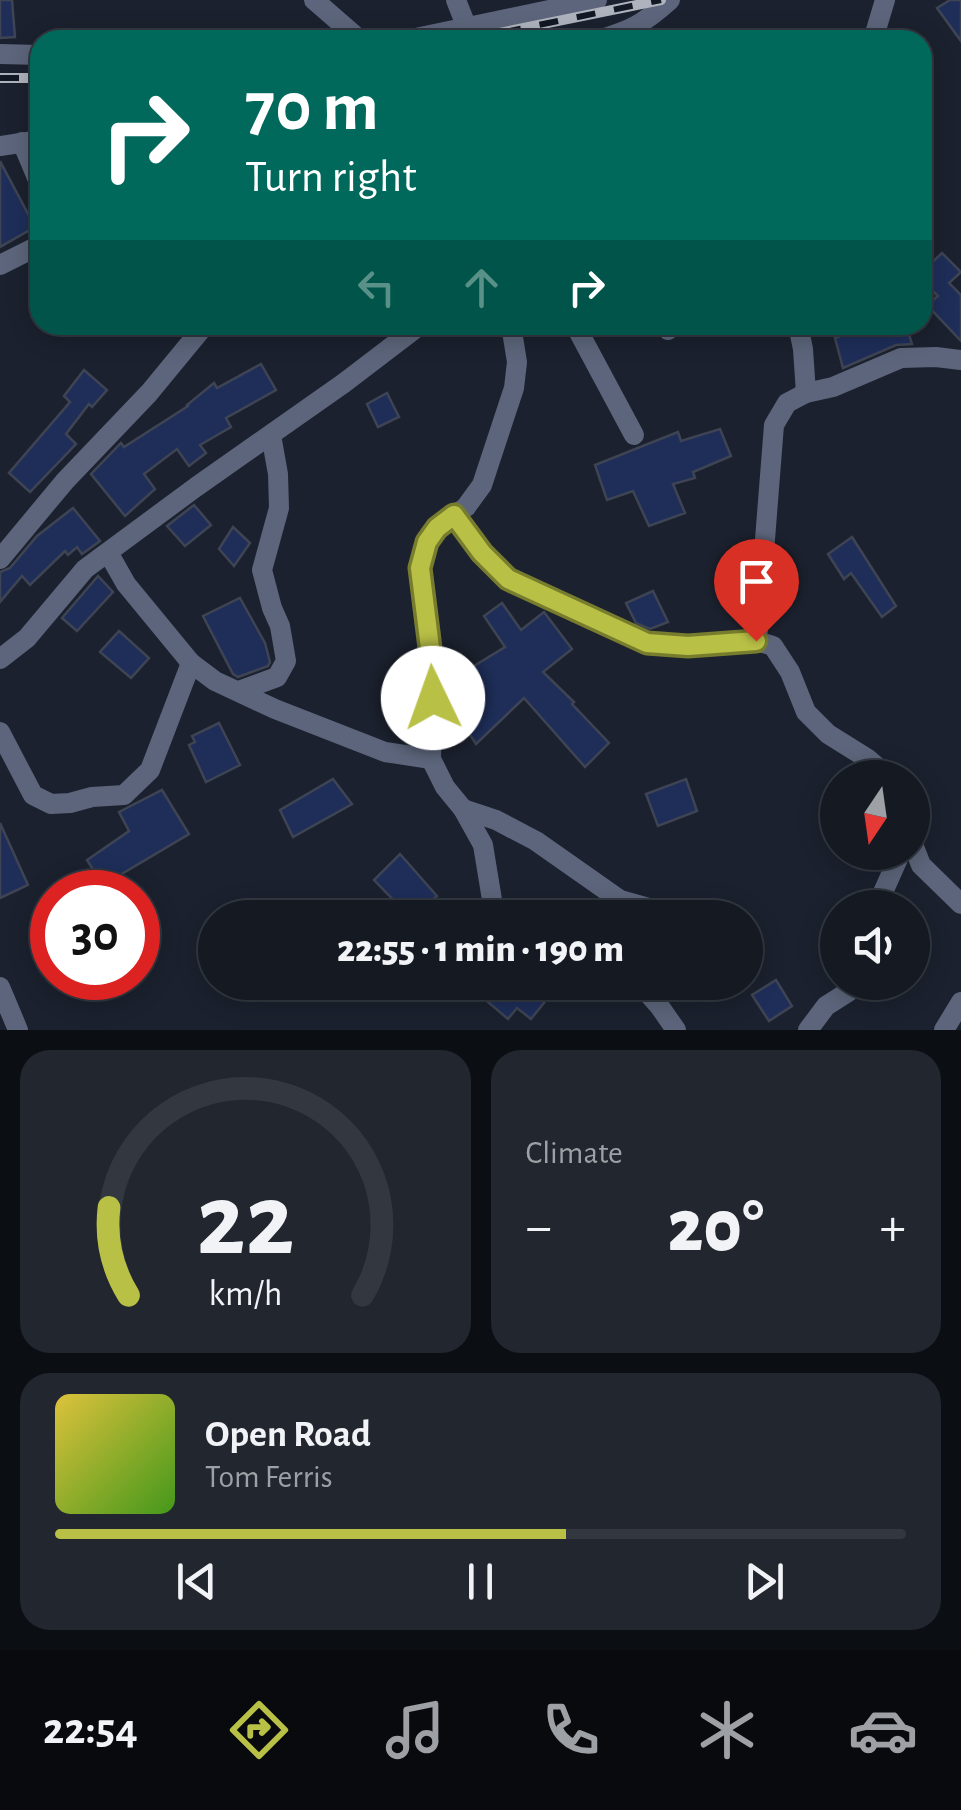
<!DOCTYPE html>
<html lang="en">
<head>
<meta charset="utf-8">
<style>
  :root { --surface:#141922; --page:#21262f; --text:#f1f3f6; --muted:#9da0a5; --line:#333840; --accent:#b9c046 }
  body { margin:0; font-family:"Alegreya Sans",sans-serif; background:var(--page); color:var(--text); height:100vh; display:flex; flex-direction:column; font-size:38px; white-space:nowrap }
  * { box-sizing:border-box; margin:0 }
  p { font-size:32px; color:var(--muted) }
  .icon { flex:none; width:55px; height:55px; fill:none; stroke:currentColor; stroke-width:2; stroke-linecap:round; stroke-linejoin:round }
  .map { position:relative; height:1030px; overflow:hidden }
  .drawer { display:flex; flex-direction:column; gap:20px; padding:20px; background:#0b0e13; flex:1 }
  .drawer>* { flex:none }
  .top-card { position:absolute; left:30px; top:30px; width:902px; height:305px; border-radius:30px; box-shadow:0 5px 25px #0003,0 0 0 2px var(--line); background:#00695c; color:#fff; overflow:hidden }
  .needle { width:65px; rotate:193deg }
  .fabs { position:absolute; left:820px; top:760px; display:grid; gap:20px }
  .fabs a { display:grid; place-items:center; width:110px; height:110px; border-radius:50%; background:var(--surface); box-shadow:0 5px 25px #0003,0 0 0 2px var(--line); font-size:50px }
  .speed { position:absolute; left:30px; top:870px; display:flex; gap:20px; font-size:50px; font-weight:700; text-align:center }
  .speed>* { display:grid; place-content:center; width:130px; height:130px; border-radius:50%; background:var(--surface); box-shadow:0 5px 25px #0003,0 0 0 2px var(--line); line-height:1 }
  .speed .limit { border:15px solid #d22; background:#fff; color:#111 }
  .pin { position:absolute; display:grid; place-items:center; width:85px; height:85px; color:#fff; margin:-102px -42px; border-radius:50% 50% 50% 0; rotate:-45deg; box-shadow:0 0 10px #0007 }
  .pin .icon { rotate:45deg }
  .me { position:absolute; width:110px; margin:-55px; rotate:357deg; stroke-linejoin:round; filter:drop-shadow(0 0 8px #0008) }
  .turn { display:flex; align-items:center; gap:35px; height:210px; padding:0 50px; font-size:45px }
  .turn .icon { width:130px; height:130px; stroke-width:2.5 }
  .turn b { display:block; font-size:70px; line-height:85px }
  .lanes { display:flex; align-items:center; height:95px; padding:0 50px; background:#0003; justify-content:center; gap:50px; direction:ltr }
  .lanes .off { opacity:.35 }
  .big { font-size:75px; font-weight:800; line-height:1.1 }
  .drawer .tile { flex:1; display:flex; flex-direction:column; justify-content:center; gap:15px; min-width:0; padding:0 35px; border-radius:30px; background:var(--page) }
  .drawer .dial { align-items:center; gap:0 }
  .dial svg { height:260px; overflow:visible; fill:none; stroke:var(--line); stroke-width:7; stroke-linecap:round; text-anchor:middle }
  .dial text { fill:var(--text); stroke:none }
  .song { display:flex; align-items:center; gap:30px }
  .cover { width:120px; height:120px; border-radius:15px; background:linear-gradient(135deg,hsl(50 70% 55%),hsl(100 70% 35%)) }
  .played { height:10px; border-radius:5px; background:linear-gradient(90deg,var(--accent) 60%,var(--line) 60%) }
  .keys { display:flex; justify-content:space-around; direction:ltr }
  .heat { display:flex; justify-content:space-between; align-items:center; font-size:55px; direction:ltr }
  .drawer .tiles { flex:1; display:grid; gap:20px; grid-template-columns:1fr 1fr }
  .tile:last-child { grid-column:span 2 }
  .trip { position:absolute; left:198px; top:900px; width:565px; height:100px; border-radius:50px; background:var(--surface); box-shadow:0 5px 25px #0003,0 0 0 2px var(--line); font-weight:800; line-height:100px; text-align:center }
  .dock { display:flex; height:160px; justify-content:space-around; align-items:center; background:#080a0e; color:var(--muted) }
  .dock .icon { width:70px; height:70px }
  .dock .current { color:var(--accent) }
  .dock b { font-size:45px; color:var(--text) }
  .map>svg:first-child { display:block }
</style>
</head>
<body>
<div class="map">
<svg width="961" height="1030" viewBox="0 0 961 1030">
  <rect width="100%" height="100%" fill="#1b212e"/>
  <g fill="#1e2e59" stroke="#3e4453" stroke-width="2.5">
    <polygon points="0,0 12,0 15,37 0,38"/>
    <polygon points="950,0 961,0 961,41 937,8"/>
    <polygon points="0,161 35,227 0,247"/>
    <polygon points="942,253 961,272 949,283 961,295 961,341 927,305 938,296 922,281 922,272"/>
    <polygon points="868,325 879,325 882,333 906,325 912,344 896,345 843,368 835,338"/>
    <polygon points="261,364 276,390 226,418 231,427 200,445 206,453 189,466 177,449 144,474 155,489 125,516 91,474 121,443 124,447 188,406 187,405 214,383 217,388"/>
    <polygon points="84,370 107,390 92,407 89,404 66,434 76,444 30,492 9,473 70,402 64,396"/>
    <polygon points="387,393 399,417 378,427 367,404"/>
    <polygon points="720,429 731,456 693,472 695,478 673,484 685,513 649,526 633,491 607,500 595,465 678,432 681,441"/>
    <polygon points="194,505 211,525 185,546 167,526"/>
    <polygon points="73,508 100,541 82,554 77,547 68,555 65,551 30,585 22,576 0,602 0,572 10,568 37,536"/>
    <polygon points="233,527 250,543 234,566 219,549"/>
    <polygon points="852,537 896,606 882,617 851,573 844,579 828,554"/>
    <polygon points="98,576 113,592 77,631 62,618"/>
    <polygon points="653,591 668,622 650,629 636,623 626,603"/>
    <polygon points="240,598 265,643 270,662 268,666 238,677 233,674 203,616"/>
    <polygon points="502,603 521,630 544,612 572,649 543,672 574,702 572,704 609,743 585,767 524,698 476,744 446,698 446,683 505,647 484,616"/>
    <polygon points="119,631 149,658 131,678 100,652"/>
    <polygon points="219,723 240,765 206,782 189,745 195,742 192,736"/>
    <polygon points="333,779 352,804 293,837 280,810"/>
    <polygon points="686,779 697,811 658,826 646,794"/>
    <polygon points="162,790 189,834 103,885 87,860 129,831 119,812"/>
    <polygon points="0,823 28,885 0,898"/>
    <polygon points="400,854 437,896 411,918 374,880"/>
    <polygon points="776,980 792,1006 769,1021 752,995"/>
    <polygon points="493,982 529,982 547,999 531,1019 517,1008 508,1019 481,996"/>
  </g>
  <g fill="none" stroke-linecap="round" stroke-linejoin="round">
    <g stroke="#5c657b" stroke-width="20">
      <polyline points="314,0 360,40"/>
      <polyline points="456,0 467,28"/>
      <polyline points="873,40 885,0"/>
      <polyline points="22,142 40,185"/>
      <polyline points="0,265 40,245"/>
      <polyline points="575,325 634,435"/>
      <polyline points="664,325 668,330"/>
      <polyline points="798,325 803,349 806,393"/>
      <polyline points="454,515 481,553 507,579 647,643 688,646 757,641 773,646 790,672 806,712 828,734 868,759 890,778"/>
      <polyline points="109,554 126,584 191,663 215,681 275,709 385,752 431,759"/>
      <polyline points="0,559 65,481 149,393 205,325"/>
      <polyline points="757,641 774,425 787,403 806,393 833,387 901,358 936,357 961,360"/>
      <polyline points="0,659 27,638 85,569 196,487 344,383 420,325"/>
      <polyline points="239,691 277,677 286,661 280,626 272,608 262,570 279,508 278,474 271,435"/>
      <polyline points="0,732 33,795 51,804 70,803 92,797 124,795 150,770 191,663"/>
      <polyline points="912,805 912,809"/>
      <polyline points="463,809 496,820 536,841 620,900 684,918"/>
      <polyline points="912,842 921,865 961,904"/>
      <polyline points="876,908 901,852"/>
      <polyline points="495,918 483,845 463,809 445,787 431,759 433,672 421,568 427,542 437,528 466,507 482,485 514,388 517,362 511,325"/>
      <polyline points="638,982 660,1007 676,1030"/>
      <polyline points="0,987 18,1030"/>
      <polyline points="808,1030 826,1006 848,992 857,982"/>
      <polyline points="944,1030 961,1002"/>
    </g>
    <g stroke="#5c657b" stroke-width="20">
      <polyline points="406,40 597,0"/>
      <path d="M598 40C632 30 643 24 670 0"/>
      <polyline points="0,54 40,55"/>
      <polyline points="0,146 40,140"/>
    </g>
    <defs>
      <g id="rail">
        <polyline points="465,40 661,0"/>
        <polyline points="0,78 40,78"/>
      </g>
    </defs>
    <use href="#rail" stroke="#afb3bd" stroke-width="10"/>
    <use href="#rail" stroke="#121824" stroke-width="6" stroke-dasharray="19" stroke-linecap="butt"/>
  </g>
  <g fill="none" stroke-linecap="round" stroke-linejoin="round">
    <defs>
      <polyline id="route" points="433,698 433,672 420,568 427,542 437,528 454,515 482,553 508,579 647,643 688,646 756,641"/>
    </defs>
    <use href="#route" stroke="#787d2e" stroke-width="25"/>
    <use href="#route" stroke="#b9c046" stroke-width="18"/>
  </g>
</svg>
<div class="fabs">
<a><svg class="needle" viewBox="-14 -14 28 28"><path d="M0-13l5 13h-10z" fill="#e53935"/><path d="M0 13l5-13h-10z" fill="#9da0a5"/></svg></a>
<a><svg class="icon" aria-label="sound" viewBox="0 0 24 24"><path d="M4 9h4l5-4v14l-5-4H4zM17 9q2 3 0 6"/></svg></a>
</div>
<div class="speed"><div class="limit">30</div></div>
<div class="pin" style="left:756px;top:641px;background:#d93025"><svg class="icon" aria-label="arrive" viewBox="0 0 24 24"><path d="M6 21V4h12l-3 4 3 4H6"/></svg></div>
<svg class="me" style="left:433px;top:698px" viewBox="-20 -20 40 40"><circle r="19" fill="#fff"/><path d="M0-13L10 11 0 6-10 11z" fill="#b9c046"/></svg>
<div class="trip">22:55 · 1 min · 190 m</div>
<div class="top-card">
<div class="turn"><svg class="icon" aria-label="right" viewBox="0 0 24 24"><path d="M7 20v-9h11M14 6l5 5-5 5"/></svg><div><b>70 m</b>Turn right</div></div>
<div class="lanes"><svg class="icon off" aria-label="left" viewBox="0 0 24 24"><path d="M17 20v-9H6M10 6l-5 5 5 5"/></svg><svg class="icon off" aria-label="ahead" viewBox="0 0 24 24"><path d="M12 20V5M6 11l6-6 6 6"/></svg><svg class="icon" aria-label="right" viewBox="0 0 24 24"><path d="M7 20v-9h11M14 6l5 5-5 5"/></svg></div>
</div>
</div>
<section class="drawer">
<div class="tiles">
<div class="tile dial"><svg viewBox="0 0 100 80">
<path d="M14 69A42 42 0 1 1 86 69"/>
<path d="M14 69A42 42 0 0 1 8 42" stroke="#b9c046"/>
<text x="50" y="56" font-size="32" font-weight="700">22</text>
<text x="50" y="72" font-size="11">km/h</text>
</svg></div>
<div class="tile"><p>Climate</p>
<div class="heat"><a>−</a><b class="big">20°</b><a>+</a></div>
</div>
<div class="tile">
<div class="song"><i class="cover"></i><div><b>Open Road</b><p>Tom Ferris</p></div></div>
<div class="played"></div>
<div class="keys"><svg class="icon" aria-label="previous" viewBox="0 0 24 24"><path d="M18 5L8 12l10 7zM5 5v14"/></svg><svg class="icon" aria-label="pause" viewBox="0 0 24 24"><path d="M8 5v14M16 5v14"/></svg><svg class="icon" aria-label="next" viewBox="0 0 24 24"><path d="M6 5l10 7-10 7zM19 5v14"/></svg></div>
</div>
</div>
</section>
<nav class="dock">
<b>22:54</b>
<svg class="icon current" aria-label="directions" viewBox="0 0 24 24"><path d="M12 3l9 9-9 9-9-9zM9 14v-3h6M13 9l2 2-2 2"/></svg>
<svg class="icon" aria-label="music" viewBox="0 0 24 24"><path d="M9 18V5l10-2v13"/><circle cx="6" cy="18" r="3"/><circle cx="16" cy="16" r="3"/></svg>
<svg class="icon" aria-label="phone" viewBox="0 0 24 24"><path d="M5 4h4l2 5-3 2q2 4 5 5l2-3 5 2v4C11 20 4 13 5 4z"/></svg>
<svg class="icon" aria-label="climate" viewBox="0 0 24 24"><path d="M12 3v18M4 7l16 10M4 17L20 7"/></svg>
<svg class="icon" aria-label="car" viewBox="0 0 24 24"><path d="M5 17H2v-5l4-1 3-4h7l3 4 3 1v5h-3M9 17h6M6 11h13"/><circle cx="7" cy="17" r="2"/><circle cx="17" cy="17" r="2"/></svg>
</nav>
</body>
</html>
